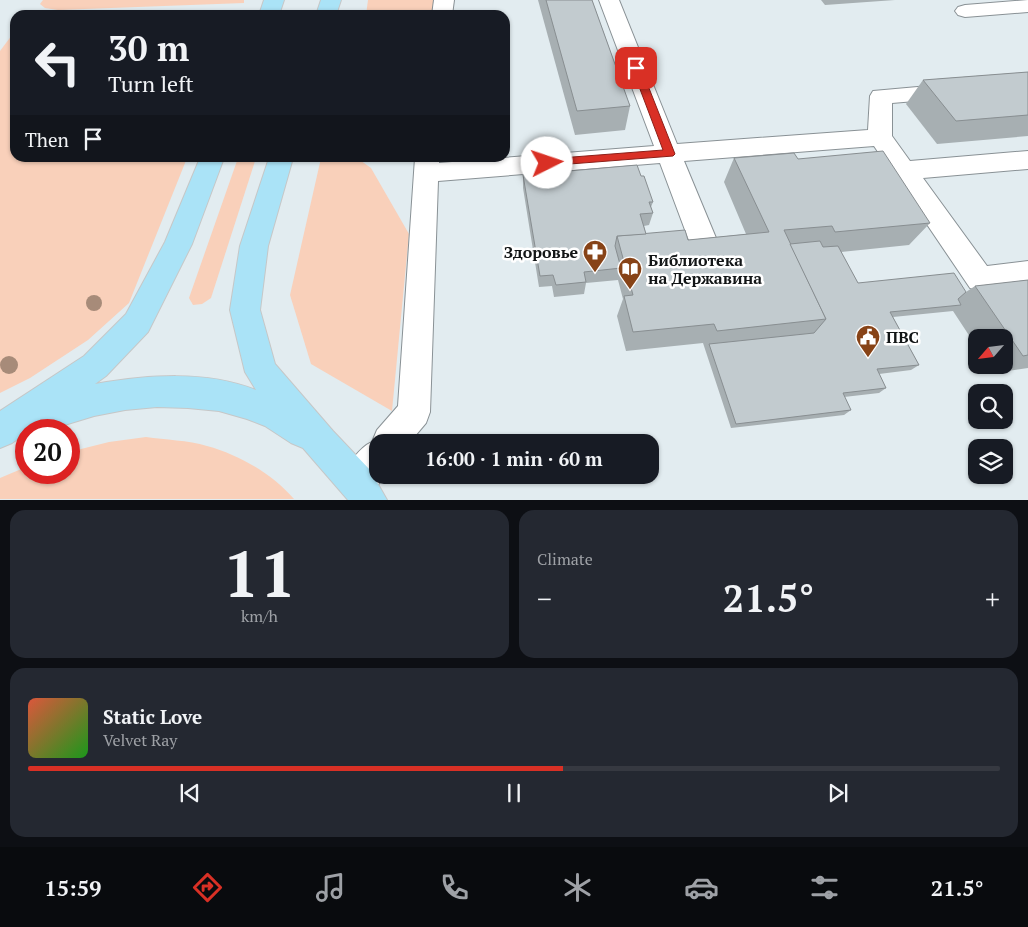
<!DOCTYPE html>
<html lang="en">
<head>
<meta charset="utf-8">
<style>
  :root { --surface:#171b24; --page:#242831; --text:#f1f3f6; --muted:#9ea1a6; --line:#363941; --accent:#d93025 }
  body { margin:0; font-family:"PT Serif",serif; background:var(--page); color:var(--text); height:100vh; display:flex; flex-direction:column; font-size:19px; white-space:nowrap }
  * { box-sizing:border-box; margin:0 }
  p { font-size:16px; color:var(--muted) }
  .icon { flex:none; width:28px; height:28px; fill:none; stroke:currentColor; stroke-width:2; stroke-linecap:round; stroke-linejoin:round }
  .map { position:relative; height:500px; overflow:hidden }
  .panel { display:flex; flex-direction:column; gap:10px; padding:10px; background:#0d0f14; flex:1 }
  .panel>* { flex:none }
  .top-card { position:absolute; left:10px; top:10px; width:500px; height:152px; border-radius:15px; box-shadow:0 1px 4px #0004; background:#171b24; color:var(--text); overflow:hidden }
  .needle { width:32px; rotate:242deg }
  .controls { position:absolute; left:968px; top:329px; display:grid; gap:10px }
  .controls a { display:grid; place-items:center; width:45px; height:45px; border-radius:10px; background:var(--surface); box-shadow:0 1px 4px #0004; font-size:25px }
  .speed { position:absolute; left:15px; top:419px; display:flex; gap:10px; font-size:25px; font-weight:700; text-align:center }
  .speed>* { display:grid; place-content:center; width:65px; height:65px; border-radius:50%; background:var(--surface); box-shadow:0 1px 4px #0004; line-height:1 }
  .speed .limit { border:8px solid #d22; background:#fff; color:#111 }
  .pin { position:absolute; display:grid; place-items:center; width:42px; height:42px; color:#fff; margin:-21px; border-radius:10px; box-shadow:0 2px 8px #0006 }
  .me { position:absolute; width:55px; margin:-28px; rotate:86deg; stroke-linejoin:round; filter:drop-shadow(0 0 4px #0008) }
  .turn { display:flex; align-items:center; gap:18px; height:105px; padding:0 15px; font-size:22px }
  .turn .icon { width:65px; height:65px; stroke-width:2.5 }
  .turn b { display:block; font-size:35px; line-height:42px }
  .then { display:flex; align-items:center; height:48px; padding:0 15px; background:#0003; gap:10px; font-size:19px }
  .big { font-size:38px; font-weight:800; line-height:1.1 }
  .panel .card { flex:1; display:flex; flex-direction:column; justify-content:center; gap:8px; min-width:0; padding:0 18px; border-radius:15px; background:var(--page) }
  .panel .dial { align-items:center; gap:0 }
  .dial b { font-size:65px; line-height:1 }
  .song { display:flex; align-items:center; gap:15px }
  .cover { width:60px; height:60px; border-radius:8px; background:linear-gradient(135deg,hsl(10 70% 55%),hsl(120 70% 35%)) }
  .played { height:5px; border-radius:2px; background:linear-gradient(90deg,var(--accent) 55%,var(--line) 55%) }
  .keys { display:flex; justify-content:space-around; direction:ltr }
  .heat { display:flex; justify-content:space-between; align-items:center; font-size:28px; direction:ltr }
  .panel .tiles { flex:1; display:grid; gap:10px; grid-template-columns:1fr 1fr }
  .card:last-child { grid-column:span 2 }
  .trip { position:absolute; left:369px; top:434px; width:290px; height:50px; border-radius:15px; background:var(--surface); box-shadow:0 1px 4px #0004; font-weight:800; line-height:50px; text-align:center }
  .menu { display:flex; height:80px; justify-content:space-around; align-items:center; background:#090b0e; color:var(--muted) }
  .menu .icon { width:35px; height:35px }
  .menu .on { color:var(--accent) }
  .menu b { font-size:22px; color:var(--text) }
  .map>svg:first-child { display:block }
</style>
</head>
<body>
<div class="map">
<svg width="1028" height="500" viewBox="0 0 1028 500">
  <rect width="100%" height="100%" fill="#e2ecf0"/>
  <g fill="#f9d0ba">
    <polygon points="43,0 244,0 244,3 58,10 45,8 40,4"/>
    <polygon points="368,0 436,0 434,15 366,15"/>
    <polygon points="15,31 15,158 187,158 129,303 88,340 30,378 0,393 0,51"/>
    <polygon points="238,158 256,158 211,298 202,304 193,305 189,298"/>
    <polygon points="321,158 357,158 371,168 409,234 392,411 311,364 290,295"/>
    <path d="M146 437C165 440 188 440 207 446 240 455 272 474 294 499H0V478L26 467V472H69V452L109 442Z"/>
  </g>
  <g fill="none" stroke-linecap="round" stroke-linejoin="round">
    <defs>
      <g id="minor">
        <polygon points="434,0 454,0 452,15 432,15"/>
        <path d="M599 0H619L677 144 868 130 870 96 873 91 1028 77V91L892 103V136L910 161 1028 151V169L923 178 987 266 1028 261V285L980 291 970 288 874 146 684 161 716 238 712 246 702 249 692 246 688 238 660 163 438 181 430 412 426 423 410 442H378V475H386L370 494 358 500 346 494 340 482C346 468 358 448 372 442L377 430 398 406 415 158H439V163L654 146Z"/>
        <polygon points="1028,0 1028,12 965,17 958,15 955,11 958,7 965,5"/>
      </g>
      <g id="major">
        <polygon points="264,0 284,0 279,15 259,15"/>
        <polygon points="321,0 341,0 336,15 316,15"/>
        <path d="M200 158H224L192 244 148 332 106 376 95 384C148 375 205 370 256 390L245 372 230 310 240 246 269 158H293L268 246 260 310 275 364 333 431 370 470 387 500H348L303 448 291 443 265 426 247 419 219 411 188 408 157 407 125 410 94 416 48 430H26V433L12 443 0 448V411L84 356 126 314 165 242Z"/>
      </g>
    </defs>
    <use href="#minor" stroke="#899195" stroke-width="2"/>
    <use href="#major" stroke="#c6c7c7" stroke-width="2"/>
    <use href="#minor" fill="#fff" fill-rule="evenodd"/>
    <use href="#major" fill="#aae3f7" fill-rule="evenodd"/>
  </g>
  <g fill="#a78b79">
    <circle cx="94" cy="303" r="8"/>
    <circle cx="9" cy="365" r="9"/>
  </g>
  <g fill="#a7afb2">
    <polygon points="538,0 592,0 630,106 625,130 575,135"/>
    <polygon points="821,0 895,0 825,5"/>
    <polygon points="1028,72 1028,136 937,144 906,104 923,80"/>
    <polygon points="734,158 798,159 930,223 909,245 841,252 858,283 966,292 975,286 1028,280 1028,368 993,373 988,365 1004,365 1004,338 976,338 976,346 953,311 893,317 919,365 911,370 879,374 886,388 879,393 844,397 851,410 844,415 731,428 703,343 626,351 617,316 623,299 618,280 586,283 584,294 554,297 552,286 539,287 523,188 523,175 653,202 651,207 653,213 649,225 644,226 646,234 688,240 746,234 724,182"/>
  </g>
  <g fill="#c2cbcf" stroke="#888e91">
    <polygon points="546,0 592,0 630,106 577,111"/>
    <polygon points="1028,72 1028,115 956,121 923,80"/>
    <polygon points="883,151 930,223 835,232 832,226 784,230 826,319 717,331 714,324 633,332 624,296 633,295 617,236 685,230 688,240 769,232 734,158 794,153 798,159"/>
    <polygon points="637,165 641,176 644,176 653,202 649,202 653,213 640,214 646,234 617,236 615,246 621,268 584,272 586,282 556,285 553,275 540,276 523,175"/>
    <polygon points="820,241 823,247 838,246 858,283 954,273 966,292 958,299 961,305 890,312 919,365 877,369 886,388 843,393 851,410 736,424 709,344 814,333 826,319 790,244"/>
    <polygon points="1028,280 1028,355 1023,356 975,286"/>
  </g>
  <polygon fill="#d93025" stroke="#8d1f18" points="636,65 641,68 675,154 673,156 544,166 542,163 547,159 663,150 632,68"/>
  <defs>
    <symbol id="pharmacy-pin" viewBox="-11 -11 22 30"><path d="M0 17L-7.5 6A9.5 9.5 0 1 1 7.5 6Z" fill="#874317" stroke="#fff"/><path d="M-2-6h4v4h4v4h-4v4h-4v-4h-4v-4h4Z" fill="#fff"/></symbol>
    <symbol id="library-pin" viewBox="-11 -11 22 30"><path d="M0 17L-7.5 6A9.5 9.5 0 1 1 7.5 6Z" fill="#874317" stroke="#fff"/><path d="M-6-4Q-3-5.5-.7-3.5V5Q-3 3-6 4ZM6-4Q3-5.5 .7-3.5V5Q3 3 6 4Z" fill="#fff"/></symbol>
    <symbol id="civic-pin" viewBox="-11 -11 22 30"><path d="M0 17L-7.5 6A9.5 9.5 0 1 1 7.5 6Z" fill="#874317" stroke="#fff"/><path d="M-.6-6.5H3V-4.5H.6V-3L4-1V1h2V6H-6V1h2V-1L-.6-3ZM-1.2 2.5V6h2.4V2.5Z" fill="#fff"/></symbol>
  </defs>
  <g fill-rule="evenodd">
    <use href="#pharmacy-pin" x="581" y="238" width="28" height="38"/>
    <use href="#library-pin" x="616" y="255" width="28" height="38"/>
    <use href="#civic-pin" x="854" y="323" width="28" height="38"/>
  </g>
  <g text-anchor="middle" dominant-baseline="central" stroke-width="5" stroke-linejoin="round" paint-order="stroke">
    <g font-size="16" font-weight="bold" fill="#121516" stroke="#fff" text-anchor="start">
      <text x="578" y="252" text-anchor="end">Здоровье</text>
      <text x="648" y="260">Библиотека<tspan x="648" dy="18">на Державина</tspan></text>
      <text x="886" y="337">ПВС</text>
    </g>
  </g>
</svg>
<div class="controls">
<a><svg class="needle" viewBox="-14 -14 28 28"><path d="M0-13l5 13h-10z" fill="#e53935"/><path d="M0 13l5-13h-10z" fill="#9ea1a6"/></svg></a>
<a><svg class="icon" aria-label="search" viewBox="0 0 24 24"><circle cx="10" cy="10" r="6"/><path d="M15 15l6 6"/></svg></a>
<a><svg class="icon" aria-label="layers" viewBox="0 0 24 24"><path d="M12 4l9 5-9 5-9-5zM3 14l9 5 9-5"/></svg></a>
</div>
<div class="speed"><div class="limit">20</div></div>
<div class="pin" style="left:636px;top:68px;background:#d93025"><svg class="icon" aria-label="arrive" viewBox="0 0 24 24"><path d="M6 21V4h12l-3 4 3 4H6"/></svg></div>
<svg class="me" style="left:547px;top:163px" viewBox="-20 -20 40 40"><circle r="19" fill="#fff"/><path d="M0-13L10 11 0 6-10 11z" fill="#d93025"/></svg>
<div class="trip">16:00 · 1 min · 60 m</div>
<div class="top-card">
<div class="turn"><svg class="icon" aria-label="left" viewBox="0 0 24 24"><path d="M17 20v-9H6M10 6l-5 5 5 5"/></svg><div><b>30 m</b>Turn left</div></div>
<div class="then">Then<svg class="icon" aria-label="arrive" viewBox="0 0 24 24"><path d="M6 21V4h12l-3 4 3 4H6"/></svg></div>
</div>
</div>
<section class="panel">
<div class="tiles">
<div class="card dial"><b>11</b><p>km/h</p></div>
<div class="card"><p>Climate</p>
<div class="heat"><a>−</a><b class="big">21.5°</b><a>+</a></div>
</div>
<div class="card">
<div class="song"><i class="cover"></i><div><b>Static Love</b><p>Velvet Ray</p></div></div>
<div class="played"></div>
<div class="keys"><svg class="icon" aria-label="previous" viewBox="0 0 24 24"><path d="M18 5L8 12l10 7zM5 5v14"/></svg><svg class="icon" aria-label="pause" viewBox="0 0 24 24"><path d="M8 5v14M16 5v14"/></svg><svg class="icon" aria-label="next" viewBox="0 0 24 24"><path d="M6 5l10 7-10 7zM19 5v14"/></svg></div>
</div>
</div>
</section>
<nav class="menu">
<b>15:59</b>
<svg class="icon on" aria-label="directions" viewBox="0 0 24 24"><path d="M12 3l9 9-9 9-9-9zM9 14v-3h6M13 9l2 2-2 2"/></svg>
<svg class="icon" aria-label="music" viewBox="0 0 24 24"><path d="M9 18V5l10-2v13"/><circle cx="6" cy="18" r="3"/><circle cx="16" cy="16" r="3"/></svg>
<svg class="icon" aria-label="phone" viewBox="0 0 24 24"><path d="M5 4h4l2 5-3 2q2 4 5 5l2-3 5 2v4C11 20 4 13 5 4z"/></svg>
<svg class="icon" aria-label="climate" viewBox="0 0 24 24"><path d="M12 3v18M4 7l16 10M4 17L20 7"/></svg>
<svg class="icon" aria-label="car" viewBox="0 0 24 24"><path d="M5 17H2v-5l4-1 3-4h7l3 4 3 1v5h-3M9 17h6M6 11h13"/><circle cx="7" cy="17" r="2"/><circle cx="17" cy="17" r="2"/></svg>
<svg class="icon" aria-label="filters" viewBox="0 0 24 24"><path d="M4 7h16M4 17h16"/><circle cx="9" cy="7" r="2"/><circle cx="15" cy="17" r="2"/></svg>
<b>21.5°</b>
</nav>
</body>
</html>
